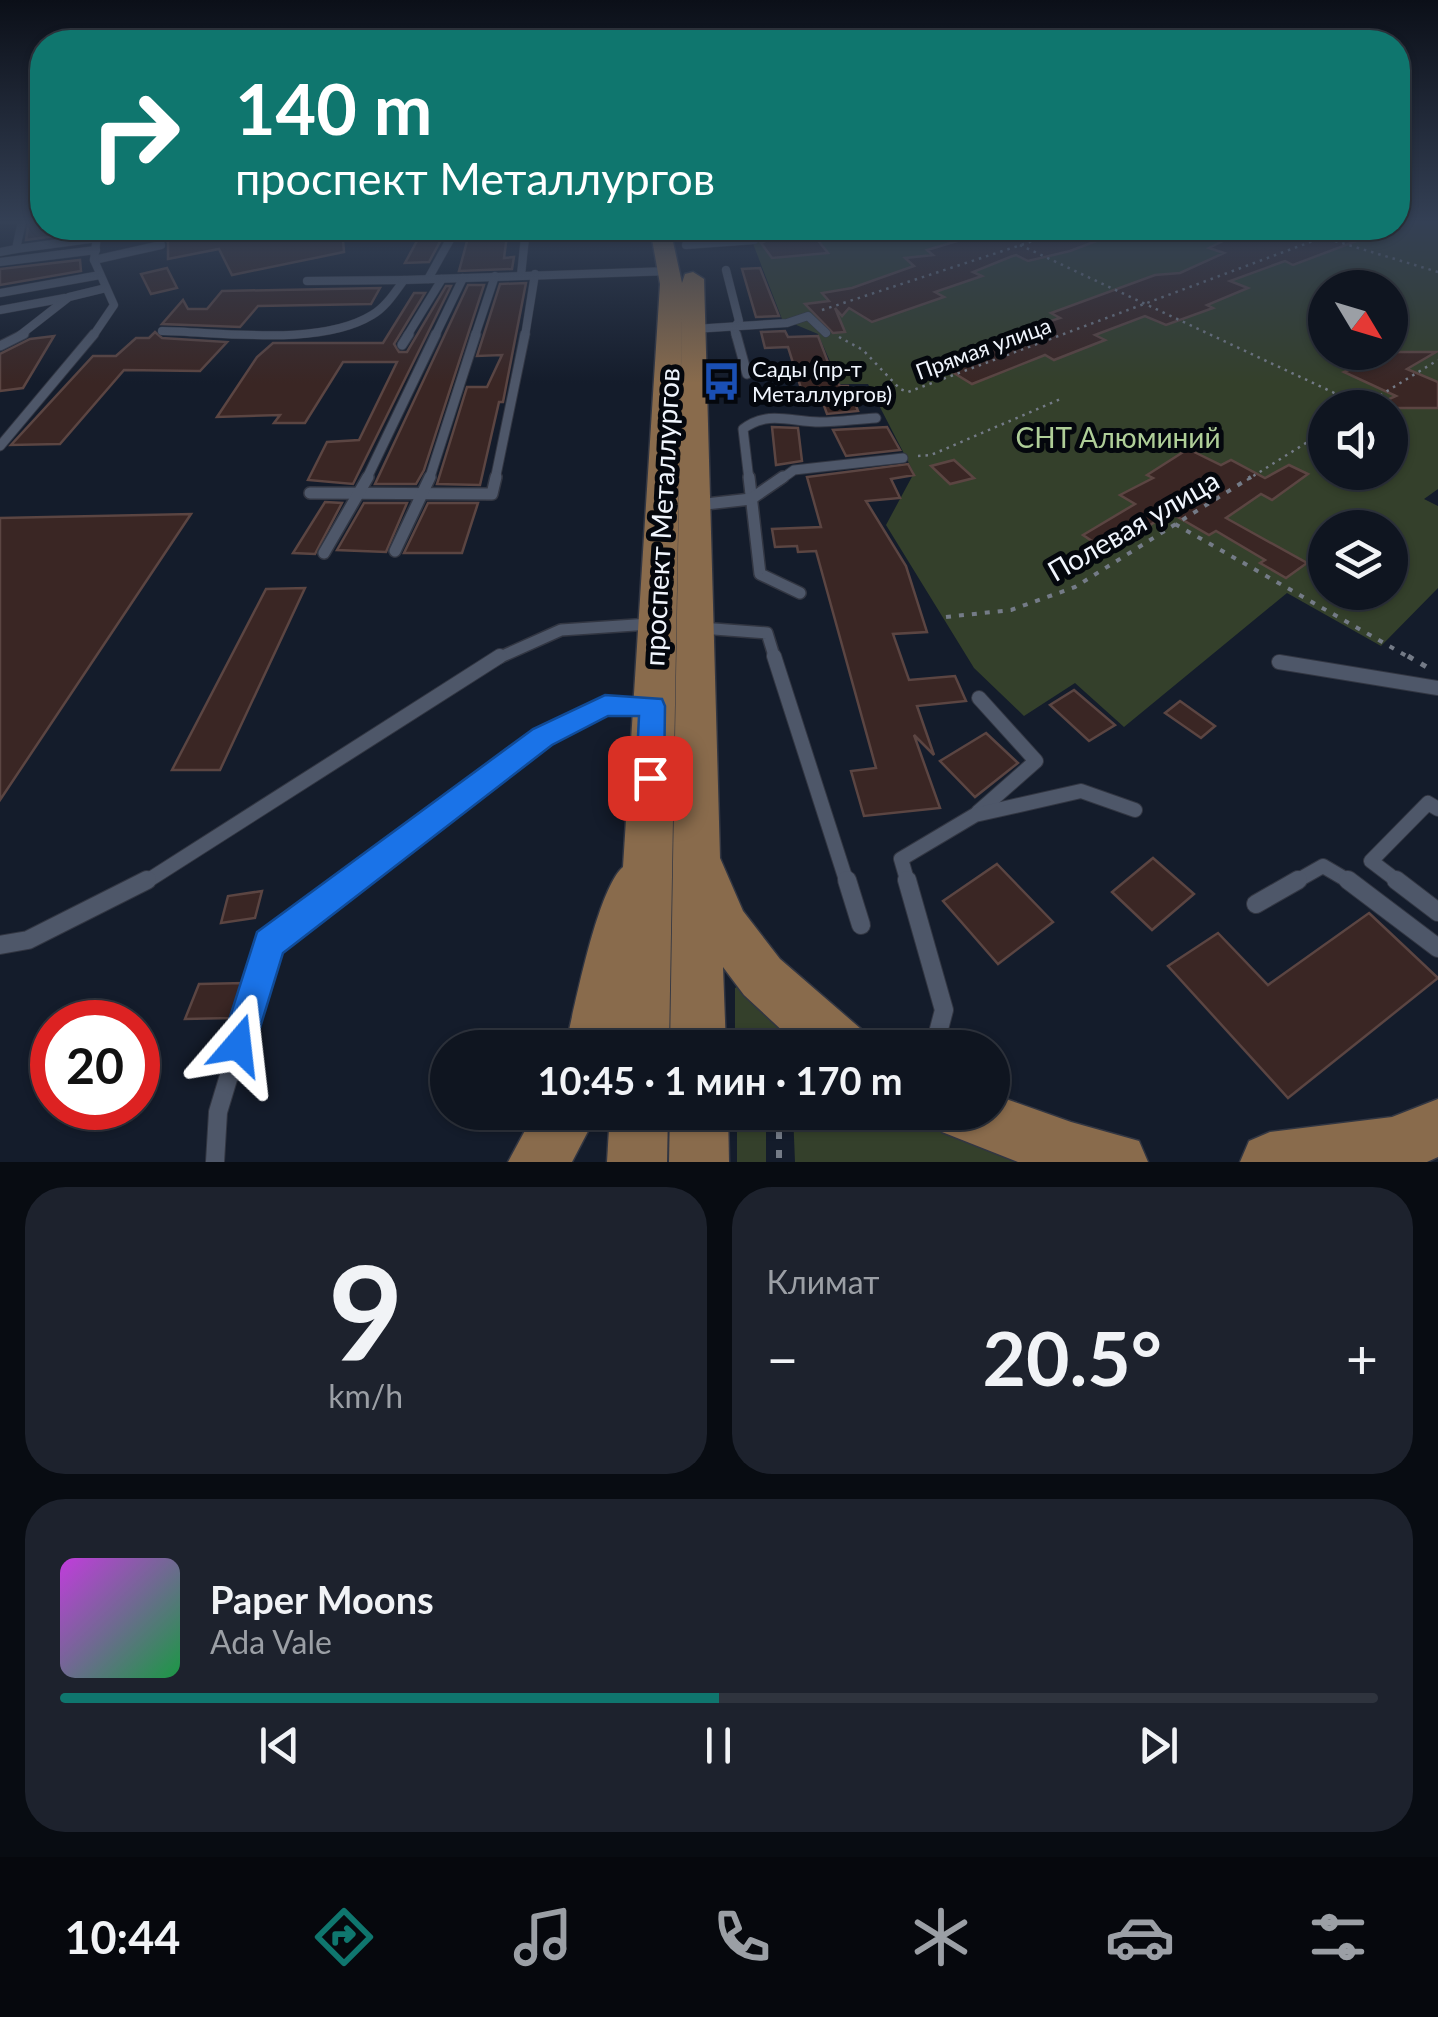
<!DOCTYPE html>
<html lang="ru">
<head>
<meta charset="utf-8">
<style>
  :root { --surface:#0f1520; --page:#1d222d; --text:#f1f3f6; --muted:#9b9fa5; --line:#2f343e; --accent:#0f766e }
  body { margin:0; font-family:Lato,sans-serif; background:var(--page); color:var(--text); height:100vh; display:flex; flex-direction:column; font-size:38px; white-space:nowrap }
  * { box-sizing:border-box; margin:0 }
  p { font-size:32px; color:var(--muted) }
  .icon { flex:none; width:55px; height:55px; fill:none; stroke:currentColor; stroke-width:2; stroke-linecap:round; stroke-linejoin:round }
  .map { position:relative; height:1162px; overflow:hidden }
  .drawer { display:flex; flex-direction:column; gap:25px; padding:25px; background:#080c12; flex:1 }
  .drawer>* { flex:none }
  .top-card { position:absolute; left:30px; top:30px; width:1380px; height:210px; border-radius:40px; box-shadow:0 2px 8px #0004,0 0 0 2px var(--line); background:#0f766e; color:#fff; overflow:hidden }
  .needle { width:65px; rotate:128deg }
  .buttons { position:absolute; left:1308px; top:270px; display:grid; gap:20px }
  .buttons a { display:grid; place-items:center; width:100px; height:100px; border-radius:50%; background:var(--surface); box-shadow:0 2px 8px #0004,0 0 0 2px var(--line); font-size:50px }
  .speed { position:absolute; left:30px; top:1000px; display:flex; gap:20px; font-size:50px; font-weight:700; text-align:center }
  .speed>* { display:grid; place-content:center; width:130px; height:130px; border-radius:50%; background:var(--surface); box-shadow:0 2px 8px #0004,0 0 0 2px var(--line); line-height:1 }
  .speed .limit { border:15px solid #d22; background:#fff; color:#111 }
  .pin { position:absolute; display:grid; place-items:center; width:85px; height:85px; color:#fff; margin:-42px; border-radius:20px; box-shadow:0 5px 15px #0006 }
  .me { position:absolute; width:110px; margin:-55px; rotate:17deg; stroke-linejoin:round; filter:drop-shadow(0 0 8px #0008) }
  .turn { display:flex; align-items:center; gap:35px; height:210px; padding:0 40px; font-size:45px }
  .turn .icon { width:130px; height:130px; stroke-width:2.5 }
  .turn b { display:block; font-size:70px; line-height:85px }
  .big { font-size:75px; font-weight:700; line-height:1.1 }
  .drawer .card { flex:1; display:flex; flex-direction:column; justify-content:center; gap:15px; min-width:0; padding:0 35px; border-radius:40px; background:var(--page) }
  .drawer .dial { align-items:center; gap:0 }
  .dial b { font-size:130px; line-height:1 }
  .song { display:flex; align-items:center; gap:30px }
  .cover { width:120px; height:120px; border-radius:15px; background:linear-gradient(135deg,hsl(290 70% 55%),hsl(140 70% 35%)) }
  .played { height:10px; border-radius:5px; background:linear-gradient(90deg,var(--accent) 50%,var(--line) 50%) }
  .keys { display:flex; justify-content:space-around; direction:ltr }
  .heat { display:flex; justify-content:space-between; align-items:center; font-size:55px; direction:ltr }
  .drawer .tiles { flex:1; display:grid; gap:25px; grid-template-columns:1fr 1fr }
  .card:last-child { grid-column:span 2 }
  .trip { position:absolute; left:430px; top:1030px; width:580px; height:100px; border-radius:50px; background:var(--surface); box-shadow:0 2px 8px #0004,0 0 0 2px var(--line); font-weight:700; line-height:100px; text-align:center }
  .dock { display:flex; height:160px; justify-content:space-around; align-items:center; background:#06080d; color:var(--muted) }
  .dock .icon { width:70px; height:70px }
  .dock .current { color:var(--accent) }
  .dock b { font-size:45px; color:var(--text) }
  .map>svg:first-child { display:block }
</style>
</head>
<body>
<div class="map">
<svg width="1438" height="1162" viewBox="0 0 1438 1162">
  <rect width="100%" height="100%" fill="#141c2b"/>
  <g fill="#34402b" fill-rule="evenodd">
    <path d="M1398 221H1438V489L1424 499 1438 506V588L1381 646 1287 593 1124 727 1075 683 1024 716 974 668 886 525 914 473 868 384H840L818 334 782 319 747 228H1398ZM1325 288H1390V352H1325ZM1325 408H1390V472H1325ZM1325 528H1390V592H1325Z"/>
    <polygon points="741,985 789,1032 778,1047 735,1047 735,988"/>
    <rect x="737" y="1113" width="29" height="49"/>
    <polygon points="793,1113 906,1113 1025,1162 795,1162"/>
  </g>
  <g fill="#3a2624" stroke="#5b4542" stroke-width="2.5">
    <polygon points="29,221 42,221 42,228 86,228 85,232 26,240"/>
    <polygon points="161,228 342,228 344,252 232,275 219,249 168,259 168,243"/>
    <polygon points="491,228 508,228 504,258 514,257 512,269 459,271 469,234 489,234"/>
    <polygon points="764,228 808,228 828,253 772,258 761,243 774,237"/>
    <polygon points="1001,228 1128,229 1070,251 1028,261 1016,255 1010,257 973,272 982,276 935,292 944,297 872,322 849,308 842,316 835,308 845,332 833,333 805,304 829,301 822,293 852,288 914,266 905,258 933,255 927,250"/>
    <polygon points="1249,228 1388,229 1293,265 1285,261 1230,281 1248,288 1207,305 1213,308 1166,325 1145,316 1095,335 1105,340 1054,360 1045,355 972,384 941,365 985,350 978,345 1060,318 1051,313 1155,275 1180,273 1224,253 1209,248"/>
    <polygon points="442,238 429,262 405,263 418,239"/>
    <polygon points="80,260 81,271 0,285 0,269"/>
    <polygon points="167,268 177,288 151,294 141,274"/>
    <polygon points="760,268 769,291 779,316 756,317 742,269"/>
    <polygon points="526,283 503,402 499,402 480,485 437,484 467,387 487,387 502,355 477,356 500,284"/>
    <polygon points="468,285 484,285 424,470 416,484 375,484"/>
    <polygon points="446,286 451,286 353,484 308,480 327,442 359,440 397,362 343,362 305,423 274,423 280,415 217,417 257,357 273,343 383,343 414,293 425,293 394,344 399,352 407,352"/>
    <polygon points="380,288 371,304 258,306 240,327 162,324 183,300 188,309 207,309 222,291"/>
    <polygon points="785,331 788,337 818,336 834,378 840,386 848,386 858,411 827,414 822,400 805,401 788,347 765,348 761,332"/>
    <polygon points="155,332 162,338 227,342 200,371 124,370 60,444 11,445 93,356 116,356 136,338 149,338"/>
    <polygon points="54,336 23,388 0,391 0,354 30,339"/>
    <polygon points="1331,352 1436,352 1407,369 1438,382 1438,408 1369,408 1396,396 1344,372 1358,366"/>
    <polygon points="772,427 798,428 802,461 776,465"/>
    <polygon points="887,427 900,450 846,456 833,430"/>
    <polygon points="1188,449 1221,465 1231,460 1265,478 1289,465 1308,474 1272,500 1261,494 1226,518 1307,563 1286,578 1260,563 1265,560 1216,531 1209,535 1169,512 1110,553 1083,535 1135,504 1120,495 1153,478 1147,475"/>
    <polygon points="954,460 974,478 950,484 931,466"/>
    <polygon points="908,464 914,475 891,479 900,498 866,501 906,566 927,632 893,634 909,680 955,676 966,701 917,706 934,755 914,735 940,808 864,816 851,771 876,768 816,551 798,552 797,546 775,547 772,529 821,527 807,477"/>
    <polygon points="325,502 342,503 315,554 293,553"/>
    <polygon points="364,503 407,503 386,552 337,550"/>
    <polygon points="428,503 478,503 462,553 404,553"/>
    <polygon points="191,514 0,800 0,518"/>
    <polygon points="305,588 220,770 172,770 266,589"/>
    <polygon points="1074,690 1115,725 1089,741 1050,705"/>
    <polygon points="1180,701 1215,726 1201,738 1165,713"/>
    <polygon points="986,733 1018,763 975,797 940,761"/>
    <polygon points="1153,858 1194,894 1152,930 1112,892"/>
    <polygon points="997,864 1053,922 998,964 943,901"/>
    <polygon points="262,891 255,918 221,923 228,896"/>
    <polygon points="1369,913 1438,978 1288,1098 1168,966 1218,933 1268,985"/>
    <polygon points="244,983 233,1018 185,1019 199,984"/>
  </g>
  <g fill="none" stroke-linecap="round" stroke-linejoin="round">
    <defs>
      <g id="lane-far4">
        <polyline points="22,221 16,249 97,238"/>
        <polyline points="686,245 754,240"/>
        <polyline points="0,252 16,249"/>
        <polyline points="94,260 161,245 154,230"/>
        <polyline points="0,262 96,250"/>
        <polyline points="726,270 739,321 734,328 736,336"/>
        <polyline points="521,275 526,228"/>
        <polyline points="428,279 451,238"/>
        <polyline points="307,281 404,280"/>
        <polyline points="0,293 100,275"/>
        <polyline points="0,310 65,298"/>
        <polyline points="694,329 787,323 808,316 826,333"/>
        <path d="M162 331C222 332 320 347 372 315 386 307 395 292 404 280L671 271"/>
        <polyline points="19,336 69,297 106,288"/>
        <polyline points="93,336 114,305 94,260 98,228"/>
        <polyline points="407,336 442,279"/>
        <polyline points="435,336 463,278"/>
        <polyline points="475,336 495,276"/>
        <polyline points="525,336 535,274"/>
      </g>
      <g id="lane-far3">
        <polyline points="736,334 747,374"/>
        <polyline points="402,345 409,334"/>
        <polyline points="0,346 24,334"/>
        <polyline points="0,446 94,334"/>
        <polyline points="366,480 436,334"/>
        <polyline points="429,480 476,334"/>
        <polyline points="495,480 525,334"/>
        <path d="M749 480 743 429C768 410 791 422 820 422 839 422 857 419 876 418"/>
        <polyline points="780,480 794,470 903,458"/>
      </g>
      <g id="lane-far2">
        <polyline points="749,477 760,574 800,593"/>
        <polyline points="310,493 492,494 496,477"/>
        <polyline points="697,505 751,499 783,477"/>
        <polyline points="395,551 430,477"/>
        <polyline points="324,553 368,477"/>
        <polyline points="701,628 767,633 775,659"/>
        <polyline points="496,659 561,630 650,624"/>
      </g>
      <g id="lane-far1">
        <polyline points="774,656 847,883"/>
        <polyline points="1279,662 1438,688"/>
        <polyline points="978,812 1036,761 979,698"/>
        <polyline points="144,883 500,656"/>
        <polyline points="349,883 543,737 605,706 648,706"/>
        <polyline points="908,883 901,859 975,815 1081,791 1135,810"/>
        <polyline points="1293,883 1323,866 1352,883"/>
        <polyline points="1400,883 1371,861 1428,803 1438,809"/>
      </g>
      <g id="lane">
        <polyline points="847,880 861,925"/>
        <polyline points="907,880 944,1010 934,1048"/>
        <polyline points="1348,880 1438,948"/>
        <polyline points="1396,880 1438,912"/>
        <polyline points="1256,904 1298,880"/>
        <polyline points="0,945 28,940 147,880"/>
        <polyline points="215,1162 218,1112 269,943 352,880"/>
      </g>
      <g id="primary">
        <path d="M650 228H670L682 283 685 274 693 272 704 279 720 858 743 911 780 959 861 1029 869 1048H801L744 995 723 967 726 1048H670L682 305 669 1048H565C574 1010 597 889 623 867L660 284Z"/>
        <polygon points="992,1094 1071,1122 1139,1141 1148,1162 1018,1162 942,1132 933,1112 992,1112"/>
        <polygon points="1438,1099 1438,1157 1427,1162 1240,1162 1249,1141 1270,1132 1392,1117"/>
        <polygon points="535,1112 598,1112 572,1162 508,1162"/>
        <polygon points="610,1112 668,1112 667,1162 607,1162"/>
        <polygon points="670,1112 728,1112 729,1162 669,1162"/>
      </g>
    </defs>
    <use href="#lane-far4" stroke="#323642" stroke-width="9"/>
    <use href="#lane-far3" stroke="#323642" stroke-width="11"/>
    <use href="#lane-far2" stroke="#323642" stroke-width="14"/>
    <use href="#lane-far1" stroke="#323642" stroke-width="16"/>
    <use href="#lane" stroke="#323642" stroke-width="20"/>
    <use href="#primary" stroke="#323642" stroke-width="3"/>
    <g stroke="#747b87" stroke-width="2.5" stroke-dasharray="2.5 5" stroke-linecap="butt">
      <polyline points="1292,228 1438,272"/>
      <polyline points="768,236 804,228"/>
      <polyline points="1020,245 1362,406"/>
      <polyline points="822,310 1073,228"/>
      <polyline points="839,337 863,350 900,389 908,392 1348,228"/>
      <polyline points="1361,407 1438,360"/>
      <polyline points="918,456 931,455 1063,398"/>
      <polyline points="1247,480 1325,431"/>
    </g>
    <g stroke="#747b87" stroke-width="4" stroke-dasharray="5 8" stroke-linecap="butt">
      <polyline points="1175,524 1412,659"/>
      <polyline points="946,617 1011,610 1075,587 1251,477"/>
    </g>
    <polyline stroke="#747b87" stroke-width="5" stroke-dasharray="6 9" stroke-linecap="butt" points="1408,656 1430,669"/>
    <polyline stroke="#747b87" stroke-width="6" stroke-dasharray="8 11" stroke-linecap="butt" points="779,1112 779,1162"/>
    <use href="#lane-far4" stroke="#4e5769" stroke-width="8"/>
    <use href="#lane-far3" stroke="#4e5769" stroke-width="9"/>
    <use href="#lane-far2" stroke="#4e5769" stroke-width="11"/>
    <use href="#lane-far1" stroke="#4e5769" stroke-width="14"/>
    <use href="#lane" stroke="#4e5769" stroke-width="18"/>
    <use href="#primary" fill="#896b4c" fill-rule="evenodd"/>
  </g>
  <linearGradient id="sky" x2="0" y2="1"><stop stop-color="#0b0f18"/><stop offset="0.58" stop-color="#344055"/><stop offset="1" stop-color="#344055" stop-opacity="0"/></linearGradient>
  <rect width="1438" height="383" fill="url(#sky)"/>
  <polygon fill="#1a73e8" stroke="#114b97" stroke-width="2.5" points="605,695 662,699 665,706 664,778 660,787 650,790 640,787 636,778 639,716 608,716 552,745 283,953 251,1057 238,1063 226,1057 221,1045 257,932 533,729"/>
  <defs>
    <symbol id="bus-bare" viewBox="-9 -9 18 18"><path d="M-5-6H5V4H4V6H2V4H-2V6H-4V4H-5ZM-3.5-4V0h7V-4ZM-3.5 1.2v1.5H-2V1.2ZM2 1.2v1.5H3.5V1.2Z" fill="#1a4fb4" stroke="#04070d" stroke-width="2.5" paint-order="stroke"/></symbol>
  </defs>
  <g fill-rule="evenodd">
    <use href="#bus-bare" x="694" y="354" width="55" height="55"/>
  </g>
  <g text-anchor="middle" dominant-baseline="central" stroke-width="10" stroke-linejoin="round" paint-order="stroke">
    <g font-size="22" fill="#f0f5fd" stroke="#04070d">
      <text transform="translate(983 348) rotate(-20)">Прямая улица</text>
    </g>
    <g font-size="22" fill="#f0f5fd" stroke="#04070d" text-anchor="start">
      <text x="752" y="368">Сады (пр-т<tspan x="752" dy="25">Металлургов)</tspan></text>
    </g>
    <g font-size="28" fill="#afce98" stroke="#04070d">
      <text x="1118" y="437">СНТ Алюминий</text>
    </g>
    <g font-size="28" fill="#f0f5fd" stroke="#04070d">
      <text transform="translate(661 517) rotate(-87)">проспект Металлургов</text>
      <text transform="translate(1133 525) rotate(-30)">Полевая улица</text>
    </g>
  </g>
</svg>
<div class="buttons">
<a><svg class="needle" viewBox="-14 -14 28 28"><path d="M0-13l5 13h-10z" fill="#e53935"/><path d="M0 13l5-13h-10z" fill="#9b9fa5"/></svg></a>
<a><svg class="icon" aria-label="sound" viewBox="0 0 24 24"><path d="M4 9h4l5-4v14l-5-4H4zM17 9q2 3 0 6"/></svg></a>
<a><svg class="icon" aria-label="layers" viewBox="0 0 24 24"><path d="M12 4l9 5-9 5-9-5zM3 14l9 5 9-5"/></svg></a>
</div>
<div class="speed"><div class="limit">20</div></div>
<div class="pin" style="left:650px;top:778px;background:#d93025"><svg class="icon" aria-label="arrive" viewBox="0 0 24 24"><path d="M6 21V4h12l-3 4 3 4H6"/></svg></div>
<svg class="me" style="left:238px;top:1045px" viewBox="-20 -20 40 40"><path d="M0-17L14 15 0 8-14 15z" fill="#1a73e8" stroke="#fff" stroke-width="4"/></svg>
<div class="trip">10:45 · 1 мин · 170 m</div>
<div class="top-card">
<div class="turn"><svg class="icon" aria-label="right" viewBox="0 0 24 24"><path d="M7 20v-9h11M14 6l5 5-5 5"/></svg><div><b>140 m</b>проспект Металлургов</div></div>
</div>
</div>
<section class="drawer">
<div class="tiles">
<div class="card dial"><b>9</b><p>km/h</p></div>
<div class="card"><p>Климат</p>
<div class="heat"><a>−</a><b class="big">20.5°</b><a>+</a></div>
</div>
<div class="card">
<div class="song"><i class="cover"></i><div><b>Paper Moons</b><p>Ada Vale</p></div></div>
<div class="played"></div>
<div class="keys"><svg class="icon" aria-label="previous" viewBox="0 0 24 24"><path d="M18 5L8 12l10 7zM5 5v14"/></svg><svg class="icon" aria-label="pause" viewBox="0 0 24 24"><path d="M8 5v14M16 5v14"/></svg><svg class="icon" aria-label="next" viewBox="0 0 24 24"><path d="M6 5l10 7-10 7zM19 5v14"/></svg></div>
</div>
</div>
</section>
<nav class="dock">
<b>10:44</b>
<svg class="icon current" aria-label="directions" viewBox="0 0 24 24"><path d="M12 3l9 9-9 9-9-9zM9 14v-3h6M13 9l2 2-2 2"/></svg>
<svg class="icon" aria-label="music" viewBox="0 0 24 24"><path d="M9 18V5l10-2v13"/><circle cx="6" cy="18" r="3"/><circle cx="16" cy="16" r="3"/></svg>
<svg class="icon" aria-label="phone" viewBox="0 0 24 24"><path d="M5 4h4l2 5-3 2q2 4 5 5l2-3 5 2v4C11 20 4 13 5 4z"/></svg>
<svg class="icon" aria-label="climate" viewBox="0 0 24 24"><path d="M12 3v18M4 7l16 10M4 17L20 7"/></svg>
<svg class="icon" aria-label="car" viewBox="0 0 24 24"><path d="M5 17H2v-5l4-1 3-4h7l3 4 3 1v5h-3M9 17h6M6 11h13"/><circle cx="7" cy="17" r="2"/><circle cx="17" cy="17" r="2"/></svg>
<svg class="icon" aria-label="filters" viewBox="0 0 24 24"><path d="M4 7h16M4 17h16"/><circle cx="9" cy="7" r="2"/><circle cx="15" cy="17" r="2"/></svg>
</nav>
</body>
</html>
